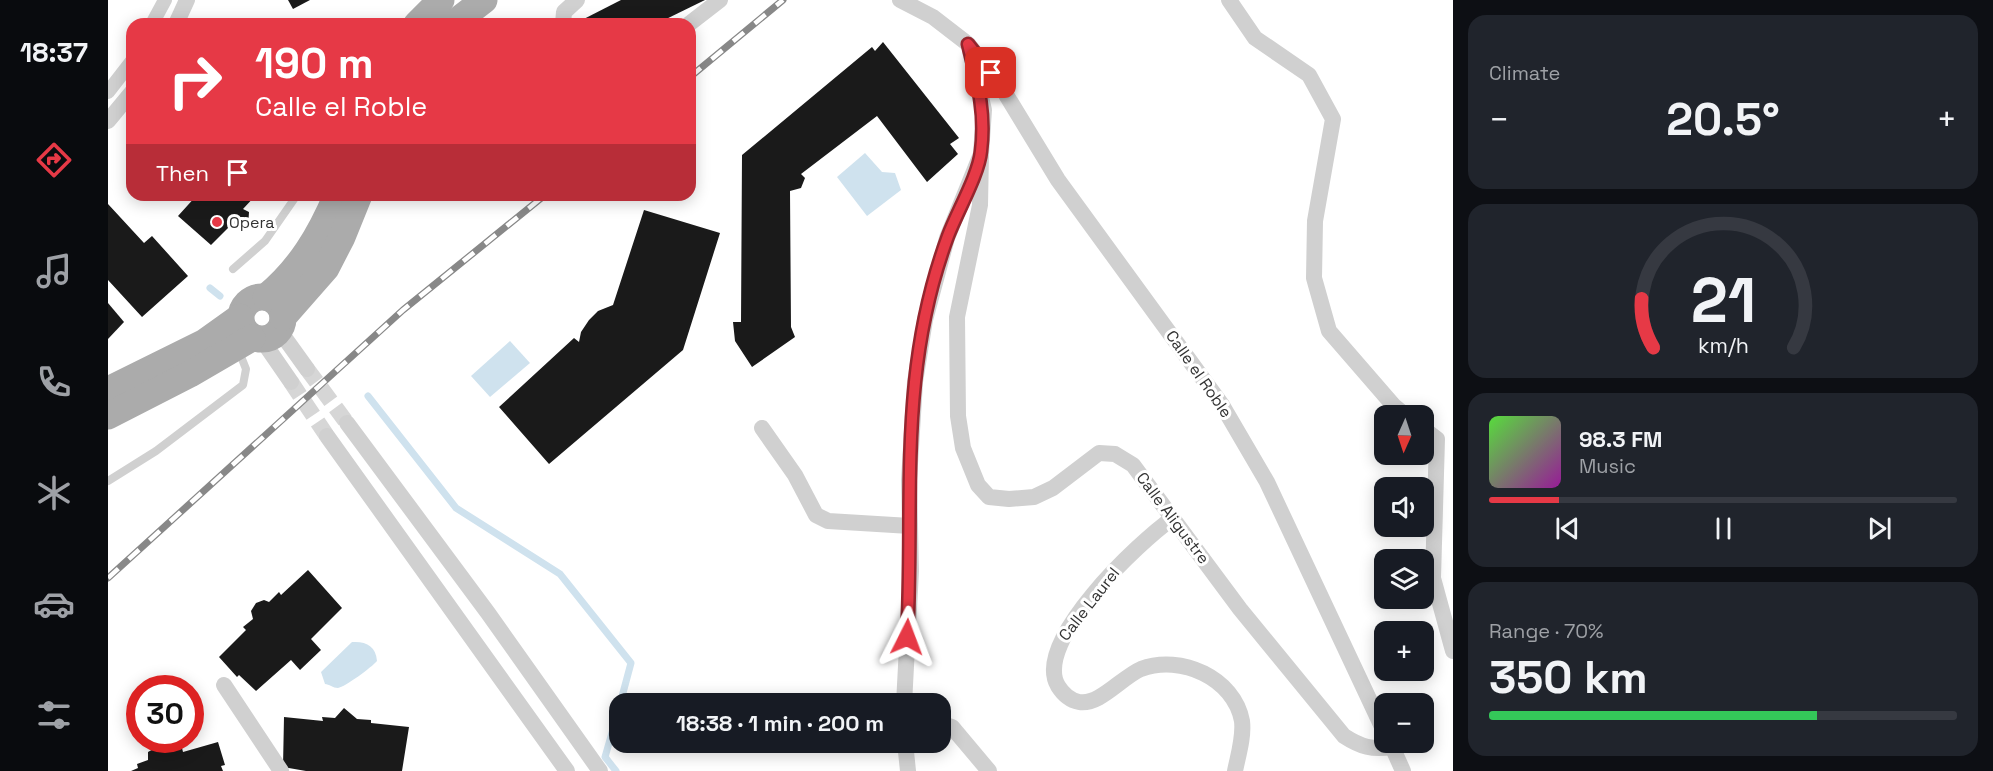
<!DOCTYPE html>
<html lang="en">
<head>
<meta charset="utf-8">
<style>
  :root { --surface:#171b24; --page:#20242c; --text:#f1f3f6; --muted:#9ea1a6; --line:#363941; --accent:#e63946 }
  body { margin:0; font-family:"Space Grotesk",sans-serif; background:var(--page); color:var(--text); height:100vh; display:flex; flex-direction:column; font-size:22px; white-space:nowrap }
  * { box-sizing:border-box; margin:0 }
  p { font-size:20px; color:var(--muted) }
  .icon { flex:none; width:33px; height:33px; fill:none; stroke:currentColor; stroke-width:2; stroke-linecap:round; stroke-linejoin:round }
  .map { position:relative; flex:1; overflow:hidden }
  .details { display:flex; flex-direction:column; gap:15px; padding:15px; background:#0d0f14; width:540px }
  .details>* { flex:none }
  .hud { position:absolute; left:18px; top:18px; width:570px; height:183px; border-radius:18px; box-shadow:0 3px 15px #0003; background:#e63946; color:#fff; overflow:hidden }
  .needle { width:39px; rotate:183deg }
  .controls { position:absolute; left:1266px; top:405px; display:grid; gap:12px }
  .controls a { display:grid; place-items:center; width:60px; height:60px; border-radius:12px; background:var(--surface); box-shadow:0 3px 15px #0003; font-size:30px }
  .speed { position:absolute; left:18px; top:675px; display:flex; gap:12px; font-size:30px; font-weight:700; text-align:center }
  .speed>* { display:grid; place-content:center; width:78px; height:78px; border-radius:50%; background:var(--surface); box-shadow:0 3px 15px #0003; line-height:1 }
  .speed .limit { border:9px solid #d22; background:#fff; color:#111 }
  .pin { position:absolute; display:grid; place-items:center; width:51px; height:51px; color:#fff; margin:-26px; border-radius:12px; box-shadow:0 3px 9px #0006 }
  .me { position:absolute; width:66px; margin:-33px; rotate:3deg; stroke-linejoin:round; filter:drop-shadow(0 0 4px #0008) }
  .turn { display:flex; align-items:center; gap:21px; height:126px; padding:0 30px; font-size:27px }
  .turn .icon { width:78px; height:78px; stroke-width:2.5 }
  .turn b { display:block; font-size:42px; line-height:51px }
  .then { display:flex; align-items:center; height:57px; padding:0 30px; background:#0003; gap:12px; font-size:22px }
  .big { font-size:45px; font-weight:700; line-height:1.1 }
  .details .widget { flex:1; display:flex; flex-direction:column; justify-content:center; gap:9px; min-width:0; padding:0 21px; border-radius:18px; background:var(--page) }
  .details .dial { align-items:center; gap:0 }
  .dial svg { height:156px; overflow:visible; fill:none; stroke:var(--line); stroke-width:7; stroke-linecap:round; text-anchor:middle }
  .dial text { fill:var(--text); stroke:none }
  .song { display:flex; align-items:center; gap:18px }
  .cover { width:72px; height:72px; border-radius:9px; background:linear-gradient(135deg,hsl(110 70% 55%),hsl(300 70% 35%)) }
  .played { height:6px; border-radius:3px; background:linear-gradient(90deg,var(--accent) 15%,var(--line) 15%) }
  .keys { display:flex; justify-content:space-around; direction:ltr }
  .heat { display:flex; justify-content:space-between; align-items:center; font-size:33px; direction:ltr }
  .charge { height:9px; border-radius:4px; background:linear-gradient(90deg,#34c759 70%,var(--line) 0) }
  .trip { position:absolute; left:501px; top:693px; width:342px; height:60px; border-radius:18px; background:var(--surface); box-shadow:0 3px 15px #0003; font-weight:700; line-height:60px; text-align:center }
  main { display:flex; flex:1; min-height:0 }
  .dock { display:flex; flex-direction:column; width:108px; justify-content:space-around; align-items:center; background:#090b0e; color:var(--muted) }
  .dock .icon { width:42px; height:42px }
  .dock .selected { color:var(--accent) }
  .dock b { font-size:27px; color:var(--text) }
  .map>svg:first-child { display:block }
</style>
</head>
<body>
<main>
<nav class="dock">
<b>18:37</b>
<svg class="icon selected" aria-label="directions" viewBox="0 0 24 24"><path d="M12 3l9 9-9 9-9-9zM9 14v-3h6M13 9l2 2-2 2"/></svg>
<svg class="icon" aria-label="music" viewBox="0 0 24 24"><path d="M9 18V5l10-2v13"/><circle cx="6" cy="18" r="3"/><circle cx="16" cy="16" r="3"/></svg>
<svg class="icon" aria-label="phone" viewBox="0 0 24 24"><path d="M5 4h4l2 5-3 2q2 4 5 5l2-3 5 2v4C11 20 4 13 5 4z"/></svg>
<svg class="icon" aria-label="climate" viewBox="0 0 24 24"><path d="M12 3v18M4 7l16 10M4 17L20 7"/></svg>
<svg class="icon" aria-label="car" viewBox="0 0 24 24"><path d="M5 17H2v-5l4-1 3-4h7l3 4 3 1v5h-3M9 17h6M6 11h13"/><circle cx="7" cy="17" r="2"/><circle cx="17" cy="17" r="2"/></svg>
<svg class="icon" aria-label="filters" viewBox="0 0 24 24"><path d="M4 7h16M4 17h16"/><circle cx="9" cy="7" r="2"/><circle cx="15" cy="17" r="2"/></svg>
</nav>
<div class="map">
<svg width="1345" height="771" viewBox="0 0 1345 771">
  <rect width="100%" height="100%" fill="#fff"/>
  <g fill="#cfe2ee">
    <polygon points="757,153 774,172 787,173 793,190 759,216 729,177"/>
    <polygon points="402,341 422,363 382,397 363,376"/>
    <path d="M244 642C258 641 268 646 269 661 264 667 237 687 230 688 225 688 221 684 217 684L213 672Z"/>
  </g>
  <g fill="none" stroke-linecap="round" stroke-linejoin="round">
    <g stroke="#cfe2ee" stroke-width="7">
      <polyline points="102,288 112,296"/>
      <polyline points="260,396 348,508 452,574 523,663 512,704"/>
      <polyline points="508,771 497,757 512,705"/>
    </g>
  </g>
  <g fill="#1a1a1a">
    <polygon points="180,0 202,0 185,9"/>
    <polygon points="513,0 597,0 548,24 466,24"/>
    <polygon points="775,42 851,138 842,144 850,154 819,182 769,116 693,174 697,178 693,188 682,191 683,327 687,337 644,367 627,341 625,322 633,322 634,155 764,47 767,51"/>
    <polygon points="89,195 148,195 135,209 141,212 140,228 132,228 124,224 103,245 70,216"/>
    <polygon points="0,204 36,243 44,236 80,276 34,317 0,280"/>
    <polygon points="536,210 612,233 575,350 441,464 391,407 466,338 471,342 473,332 481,320 490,311 505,305"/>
    <polygon points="0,303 16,322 0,339"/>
    <polygon points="200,570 234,608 203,639 213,650 192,670 183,660 148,691 131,675 129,677 111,657 138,630 135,627 145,619 143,611 148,603 156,600 161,602 171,592 173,595"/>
    <polygon points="236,708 249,719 263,720 263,723 301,727 294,771 198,771 175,767 176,717 215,721 214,717 227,718"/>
    <polygon points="110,742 117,765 113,766 115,771 23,771 30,768 29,764 40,760 40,752 49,747 60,752 74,748 75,752"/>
  </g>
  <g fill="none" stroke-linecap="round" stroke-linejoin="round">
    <g stroke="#d6d6d6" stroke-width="16" stroke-dasharray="16 8" stroke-linecap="butt">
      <polyline points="199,369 239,423"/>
      <polyline points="183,382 219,436"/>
    </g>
    <g stroke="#d0d0d0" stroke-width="8">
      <polyline points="125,269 157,241 189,195"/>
      <polyline points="0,481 48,451 135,385 138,369 130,349"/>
    </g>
    <g stroke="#d0d0d0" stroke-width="14">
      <polyline points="44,24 57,0"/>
      <polyline points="0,92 24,61"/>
    </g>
    <g stroke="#d0d0d0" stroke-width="16">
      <polyline points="792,0 825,17 860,44 894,88 950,180 1114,405 1159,482 1276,731"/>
      <polyline points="1121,0 1147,38 1201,75 1225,119 1207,221 1206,278 1221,331 1286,406 1298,416"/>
      <polyline points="68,24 79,0"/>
      <polyline points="455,24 456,12 469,0"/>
      <polyline points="581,24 612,0"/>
      <polyline points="0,121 24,92"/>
      <path d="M873 154 872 205 849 317 850 416 855 448 870 485 881 497 901 499 926 497 945 488 991 453 1007 454 1025 465 1132 609 1236 736C1253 747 1264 750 1284 747"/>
      <polyline points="171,330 199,369"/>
      <polyline points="154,340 183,382"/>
      <polyline points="239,423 380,613 492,771"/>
      <polyline points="654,428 687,475 708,515 720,521 802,526"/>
      <polyline points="1316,429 1329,439 1325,578 1345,651"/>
      <polyline points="219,436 459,771"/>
      <path d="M1065 518C1031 542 924 642 950 686 955 694 961 700 971 702 991 706 1014 677 1033 669 1073 654 1126 678 1134 721 1136 737 1130 756 1127 771"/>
      <polyline points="116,685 173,771"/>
      <polyline points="796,704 803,571 801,480 807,382 817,320 839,238 873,154 876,110 862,51"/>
      <polyline points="832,723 844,727 881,771"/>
      <polyline points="797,742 800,771"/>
      <polyline points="1282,742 1295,771"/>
    </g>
    <g stroke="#ababab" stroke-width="27">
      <polyline points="309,24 333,0"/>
      <polyline points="345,24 376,0"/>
      <circle cx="154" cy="318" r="21"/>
      <path d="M158 297C192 269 212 235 229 195"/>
      <polyline points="175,317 218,268 234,237 251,195"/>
      <polyline points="0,390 97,342 132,317"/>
      <polyline points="0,416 82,374 144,338"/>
    </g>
    <defs>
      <g id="rail">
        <polyline points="582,77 675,0"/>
        <polyline points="0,578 295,310 437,195"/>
      </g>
    </defs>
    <use href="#rail" stroke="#888" stroke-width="7"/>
    <use href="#rail" stroke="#fff" stroke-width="4.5" stroke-dasharray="14" stroke-linecap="butt"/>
  </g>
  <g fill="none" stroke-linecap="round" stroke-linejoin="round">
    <defs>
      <path id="route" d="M799 637C804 552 798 467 807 382 812 333 823 282 840 236 849 212 871 174 873 151 878 112 869 81 860 44L883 73"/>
    </defs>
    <use href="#route" stroke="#96252e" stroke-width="15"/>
    <use href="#route" stroke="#e63946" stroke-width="10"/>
  </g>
  <circle fill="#e63946" stroke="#fff" stroke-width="2" cx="109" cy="222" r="6"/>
  <g text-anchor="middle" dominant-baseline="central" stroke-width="6" stroke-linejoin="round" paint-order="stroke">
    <g font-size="16" fill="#333" stroke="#fff" text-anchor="start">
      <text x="121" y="222">Opera</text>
    </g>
    <g font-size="16" fill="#333" stroke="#fff">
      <text transform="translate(1091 374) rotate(55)">Calle el Roble</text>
      <text transform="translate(1065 518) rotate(53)">Calle Aligustre</text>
      <text transform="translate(981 604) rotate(-52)">Calle Laurel</text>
    </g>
  </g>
</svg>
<div class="controls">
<a><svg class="needle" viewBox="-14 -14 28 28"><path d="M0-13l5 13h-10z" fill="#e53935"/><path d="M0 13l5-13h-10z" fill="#9ea1a6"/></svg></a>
<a><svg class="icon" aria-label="sound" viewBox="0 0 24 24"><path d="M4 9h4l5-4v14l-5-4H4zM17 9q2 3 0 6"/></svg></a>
<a><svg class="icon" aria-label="layers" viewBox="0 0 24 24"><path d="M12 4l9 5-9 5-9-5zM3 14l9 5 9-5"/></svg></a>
<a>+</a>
<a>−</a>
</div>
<div class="speed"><div class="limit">30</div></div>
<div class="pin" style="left:883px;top:73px;background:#d93025"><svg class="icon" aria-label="arrive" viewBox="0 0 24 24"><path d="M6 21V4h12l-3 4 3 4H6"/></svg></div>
<svg class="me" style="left:799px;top:637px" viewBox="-20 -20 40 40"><path d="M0-17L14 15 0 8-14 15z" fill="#e63946" stroke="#fff" stroke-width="4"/></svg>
<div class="trip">18:38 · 1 min · 200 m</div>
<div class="hud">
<div class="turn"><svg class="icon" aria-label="right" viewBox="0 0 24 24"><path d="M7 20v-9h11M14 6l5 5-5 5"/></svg><div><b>190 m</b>Calle el Roble</div></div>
<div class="then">Then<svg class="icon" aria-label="arrive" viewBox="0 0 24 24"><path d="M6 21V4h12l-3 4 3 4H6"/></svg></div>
</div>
</div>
<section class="details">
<div class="widget"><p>Climate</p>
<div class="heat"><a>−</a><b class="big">20.5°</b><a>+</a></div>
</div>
<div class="widget dial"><svg viewBox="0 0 100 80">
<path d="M14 69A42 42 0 1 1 86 69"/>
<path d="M14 69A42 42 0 0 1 8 44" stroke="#e63946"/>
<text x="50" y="56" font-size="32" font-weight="700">21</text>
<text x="50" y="72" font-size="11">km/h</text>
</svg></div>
<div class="widget">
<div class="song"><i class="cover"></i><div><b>98.3 FM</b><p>Music</p></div></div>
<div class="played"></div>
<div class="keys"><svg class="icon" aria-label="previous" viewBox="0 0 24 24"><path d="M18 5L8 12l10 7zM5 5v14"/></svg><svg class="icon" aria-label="pause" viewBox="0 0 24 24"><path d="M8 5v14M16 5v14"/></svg><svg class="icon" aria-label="next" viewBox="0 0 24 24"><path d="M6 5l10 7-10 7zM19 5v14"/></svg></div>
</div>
<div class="widget"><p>Range · 70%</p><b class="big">350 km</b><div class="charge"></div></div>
</section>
</main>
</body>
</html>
